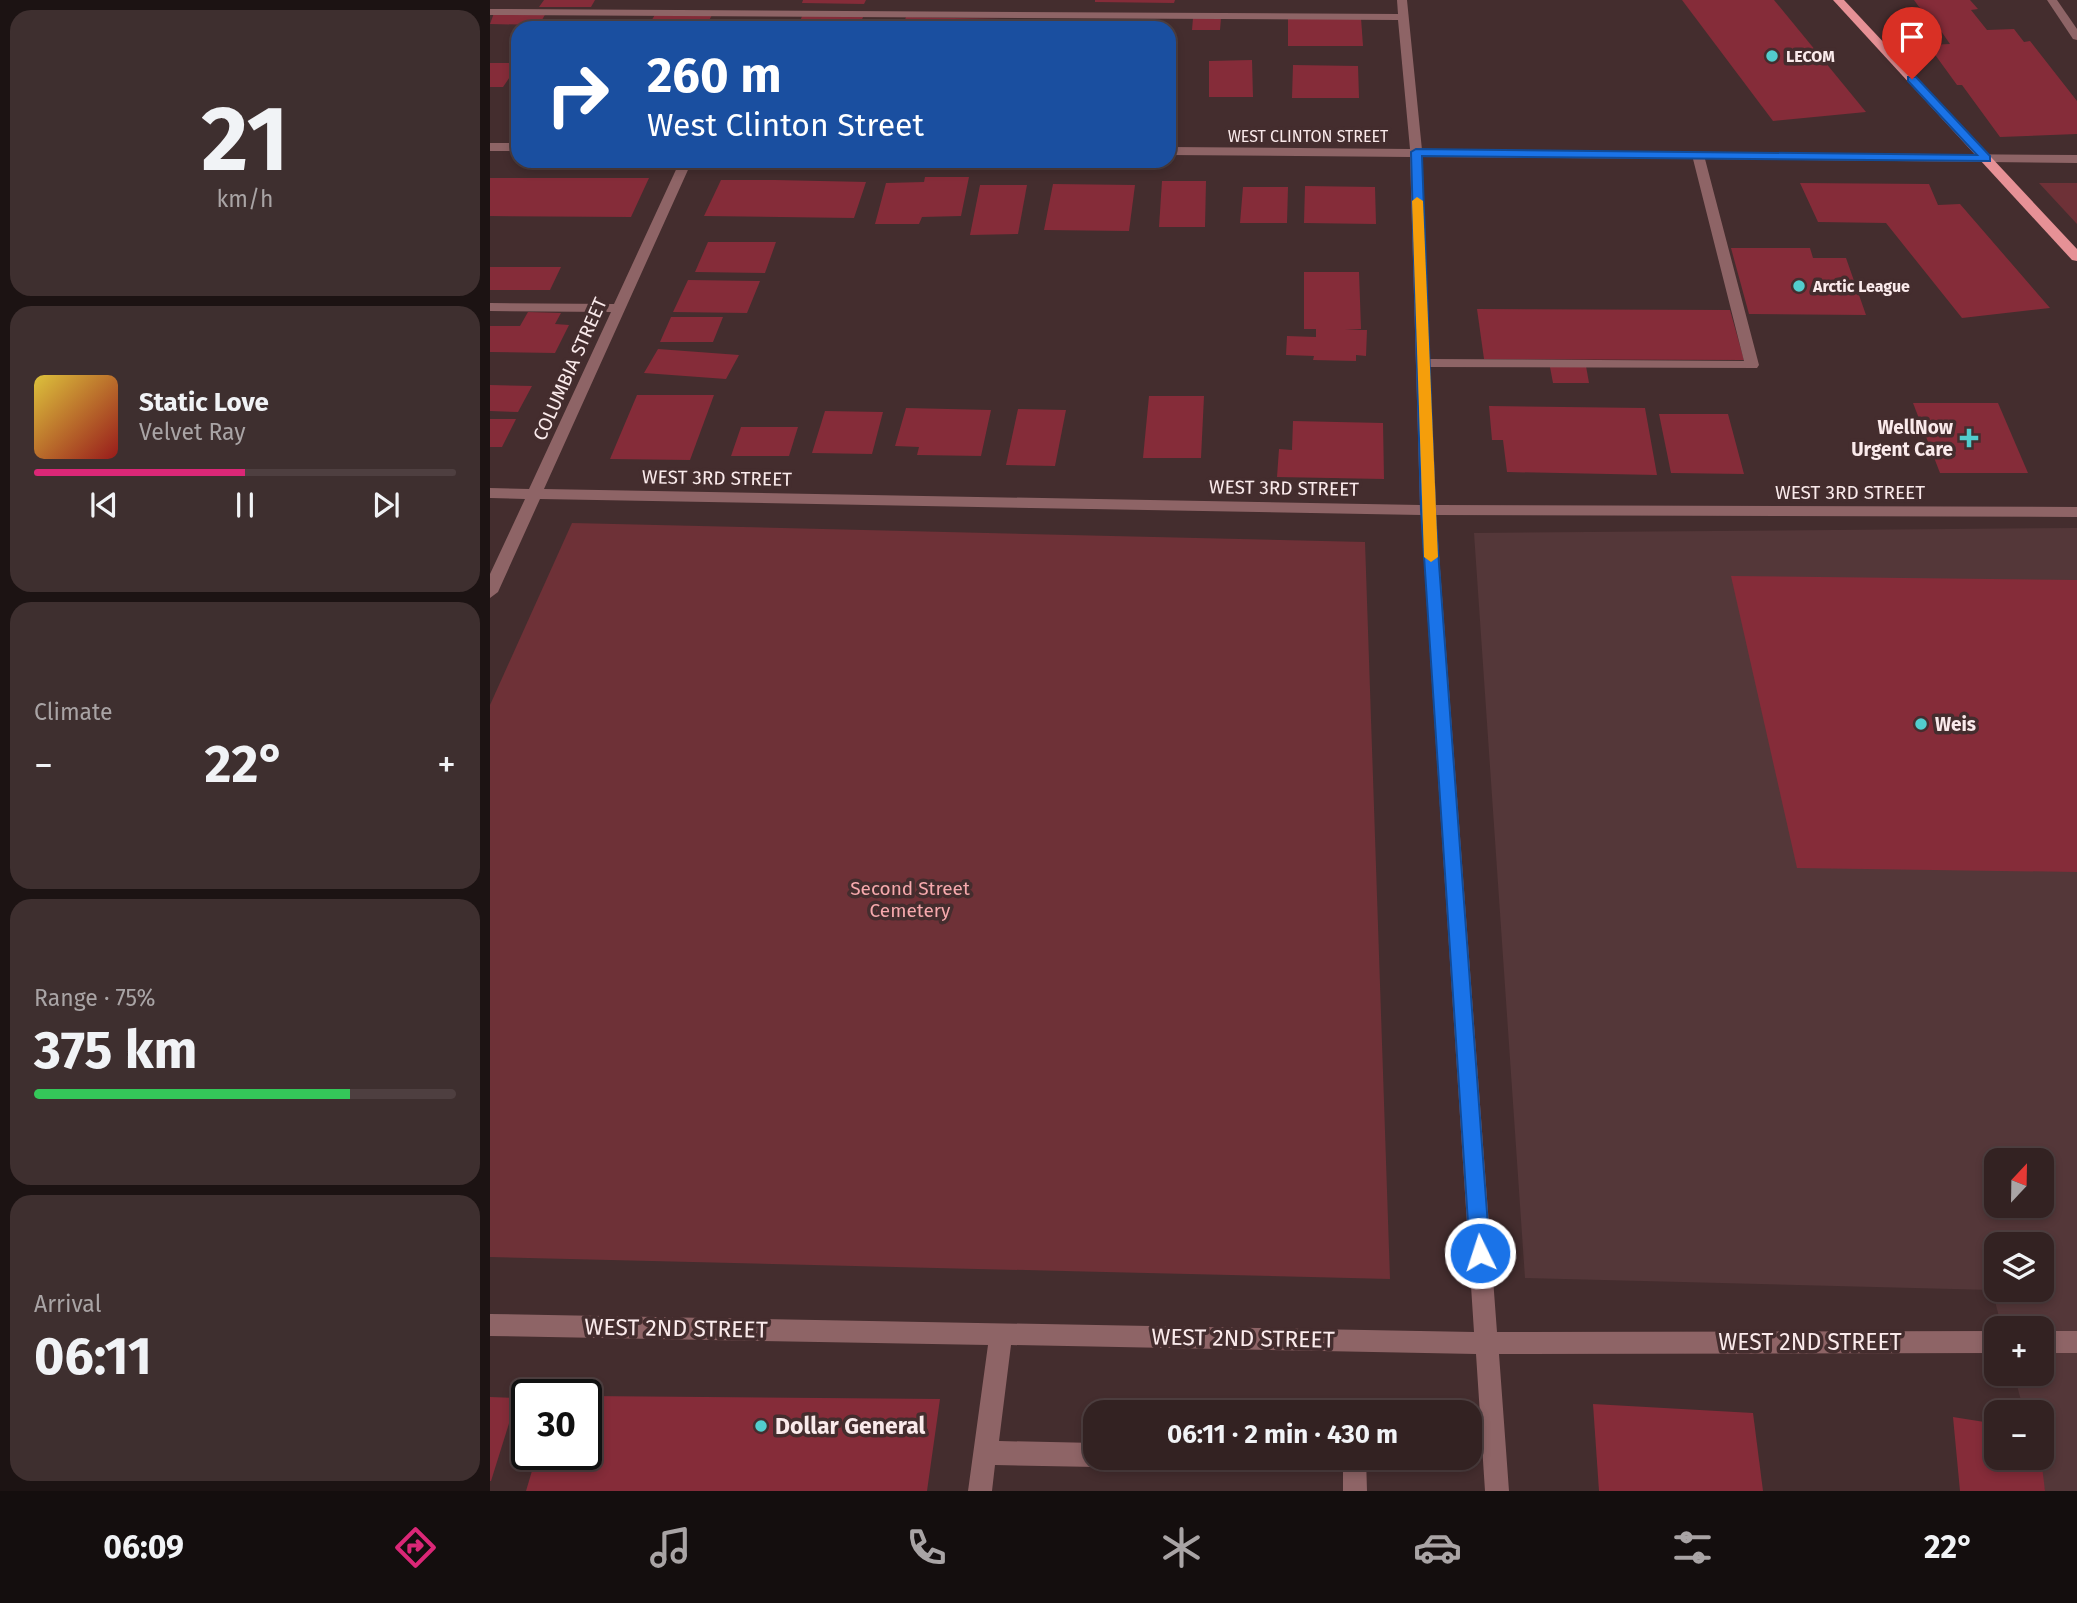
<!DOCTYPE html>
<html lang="en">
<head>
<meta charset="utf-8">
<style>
  :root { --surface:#322; --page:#3e2f2f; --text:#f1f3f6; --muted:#a9a4a5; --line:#4e3f40; --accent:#db2777 }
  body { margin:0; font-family:"Fira Sans",sans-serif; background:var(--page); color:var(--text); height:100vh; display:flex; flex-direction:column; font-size:26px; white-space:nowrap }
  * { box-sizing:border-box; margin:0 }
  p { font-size:23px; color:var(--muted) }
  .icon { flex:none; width:38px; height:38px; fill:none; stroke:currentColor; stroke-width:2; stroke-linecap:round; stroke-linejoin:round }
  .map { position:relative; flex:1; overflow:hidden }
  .sheet { display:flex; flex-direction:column; gap:10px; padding:10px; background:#1c1313; width:490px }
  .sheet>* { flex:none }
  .top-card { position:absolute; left:21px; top:21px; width:665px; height:147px; border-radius:21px; box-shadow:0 4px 10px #0003,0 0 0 2px var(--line); background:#1a4fa0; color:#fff; overflow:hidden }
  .needle { width:46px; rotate:22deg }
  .controls { position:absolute; left:1494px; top:1148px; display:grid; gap:14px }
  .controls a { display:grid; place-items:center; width:70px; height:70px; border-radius:14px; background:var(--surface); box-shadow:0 4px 10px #0003,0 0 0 2px var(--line); font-size:35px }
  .speed { position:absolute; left:21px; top:1379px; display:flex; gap:14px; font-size:35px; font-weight:700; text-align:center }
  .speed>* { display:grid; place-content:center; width:91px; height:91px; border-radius:50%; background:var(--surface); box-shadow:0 4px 10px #0003,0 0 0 2px var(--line); line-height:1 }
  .speed .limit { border:4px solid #111; border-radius:10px; background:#fff; color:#111 }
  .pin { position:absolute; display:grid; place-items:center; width:60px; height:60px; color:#fff; margin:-72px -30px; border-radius:50% 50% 50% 0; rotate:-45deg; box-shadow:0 0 7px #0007 }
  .pin .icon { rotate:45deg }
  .me { position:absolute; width:77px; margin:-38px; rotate:356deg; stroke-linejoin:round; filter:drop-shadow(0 0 5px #0008) }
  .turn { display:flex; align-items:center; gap:24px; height:147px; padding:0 21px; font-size:32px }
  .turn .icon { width:91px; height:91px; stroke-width:2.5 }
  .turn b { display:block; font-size:49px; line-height:60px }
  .big { font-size:52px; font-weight:700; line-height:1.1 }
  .sheet .widget { flex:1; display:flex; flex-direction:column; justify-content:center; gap:10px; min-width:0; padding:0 24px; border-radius:21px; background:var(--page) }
  .sheet .dial { align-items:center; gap:0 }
  .dial b { font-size:91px; line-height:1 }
  .song { display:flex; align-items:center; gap:21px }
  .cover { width:84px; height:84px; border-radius:10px; background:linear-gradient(135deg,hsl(50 70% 55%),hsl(0 70% 35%)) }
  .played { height:7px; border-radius:4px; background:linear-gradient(90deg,var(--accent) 50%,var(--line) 50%) }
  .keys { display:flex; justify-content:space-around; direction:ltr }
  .heat { display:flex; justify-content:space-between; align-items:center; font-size:38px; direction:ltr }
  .charge { height:10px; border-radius:5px; background:linear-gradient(90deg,#34c759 75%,var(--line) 0) }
  .trip { position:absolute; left:593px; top:1400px; width:399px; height:70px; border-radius:21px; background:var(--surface); box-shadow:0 4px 10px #0003,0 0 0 2px var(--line); font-weight:700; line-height:70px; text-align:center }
  .menu { display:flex; height:112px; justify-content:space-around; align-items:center; background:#140e0e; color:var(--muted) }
  .menu .icon { width:49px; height:49px }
  .menu .active { color:var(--accent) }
  .menu b { font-size:32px; color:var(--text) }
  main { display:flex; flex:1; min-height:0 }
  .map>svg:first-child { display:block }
</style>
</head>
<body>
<main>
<section class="sheet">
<div class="widget dial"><b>21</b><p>km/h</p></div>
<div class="widget">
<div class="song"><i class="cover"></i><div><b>Static Love</b><p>Velvet Ray</p></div></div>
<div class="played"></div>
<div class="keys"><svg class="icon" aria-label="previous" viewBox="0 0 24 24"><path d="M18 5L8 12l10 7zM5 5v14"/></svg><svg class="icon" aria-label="pause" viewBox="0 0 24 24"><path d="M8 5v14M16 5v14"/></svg><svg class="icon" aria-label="next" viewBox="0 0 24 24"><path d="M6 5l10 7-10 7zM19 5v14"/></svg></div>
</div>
<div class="widget"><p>Climate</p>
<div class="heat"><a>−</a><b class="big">22°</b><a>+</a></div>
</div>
<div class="widget"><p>Range · 75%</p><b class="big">375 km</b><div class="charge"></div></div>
<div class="widget"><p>Arrival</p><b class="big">06:11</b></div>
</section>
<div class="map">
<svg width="1587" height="1491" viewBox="0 0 1587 1491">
  <rect width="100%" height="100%" fill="#442d2e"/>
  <path fill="#543739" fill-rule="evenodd" d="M1587 528V1491H1555L1547 1458H1552V1412H1534L1524 1374H1552V1328H1512L1502 1290 1035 1278 984 533ZM1507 1160H1552V1206H1507ZM1507 1244H1552V1290H1507Z"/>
  <g fill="#6e3137">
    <polygon points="1549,183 1587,183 1587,224"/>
    <polygon points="82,523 875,542 900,1279 0,1257 0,705"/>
  </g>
  <g fill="#852c39">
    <polygon points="54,0 105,0 101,7 49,7"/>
    <polygon points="313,0 376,0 374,4 312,3"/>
    <polygon points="605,0 685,0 684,3 605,2"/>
    <polygon points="1192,0 1284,0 1376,112 1283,121"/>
    <polygon points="1424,0 1480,0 1488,9 1481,10 1497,30 1524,29 1534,42 1540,41 1587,101 1587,134 1510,137 1472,85 1467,85 1438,45 1460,44 1451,31 1437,32 1427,18 1437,18"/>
    <polygon points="4,13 56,13 49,25 0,24"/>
    <polygon points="166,13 222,15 215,28 157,28"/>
    <polygon points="313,14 374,15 368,28 307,28"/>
    <polygon points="416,17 513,19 510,28 412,28"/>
    <polygon points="703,18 731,18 730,30 702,30"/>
    <polygon points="798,18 871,18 873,46 798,46"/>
    <polygon points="599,19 655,20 654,28 597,28"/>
    <polygon points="762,60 763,97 719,97 719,61"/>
    <polygon points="0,63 28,63 28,65 13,87 0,87"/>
    <polygon points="803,65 868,66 869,98 802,98"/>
    <polygon points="435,177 479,177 471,216 432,217 429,224 385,224 396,183 434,182"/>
    <polygon points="0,178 159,178 141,217 0,216"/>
    <polygon points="231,180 286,180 376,182 364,218 214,216"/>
    <polygon points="672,181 716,181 715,227 669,227"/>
    <polygon points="1310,183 1439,184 1448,205 1470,204 1560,308 1472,318 1396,223 1328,222"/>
    <polygon points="563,184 645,185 639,231 554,230"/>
    <polygon points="490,185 537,185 528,234 480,235"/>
    <polygon points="815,186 885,187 886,224 814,223"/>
    <polygon points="753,187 798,187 797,223 750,223"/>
    <polygon points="218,242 286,242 275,273 205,272"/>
    <polygon points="1241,248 1320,248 1323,258 1356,258 1376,315 1259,314"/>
    <polygon points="0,267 71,267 60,290 0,290"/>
    <polygon points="814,272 869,272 871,329 855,330 877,330 876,356 866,355 866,361 823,360 824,356 796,355 797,336 826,337 826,329 814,329"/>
    <polygon points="198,280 270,281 257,313 183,312"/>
    <polygon points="987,309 1240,310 1254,360 994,359"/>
    <polygon points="38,312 71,313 65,324 79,325 65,353 0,352 0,326 30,326"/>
    <polygon points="181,317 233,317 223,342 170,342"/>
    <polygon points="168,349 249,355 236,379 154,373"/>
    <polygon points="1096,366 1099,383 1063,383 1060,367"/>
    <polygon points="0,385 42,386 28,412 0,411"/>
    <polygon points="147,395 224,395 200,460 120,459"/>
    <polygon points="659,396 714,396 711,458 653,458"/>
    <polygon points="1423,403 1508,403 1538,473 1450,473"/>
    <polygon points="999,406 1155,408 1167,475 1017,472 1013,440 1002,440"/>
    <polygon points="416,408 501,410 491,456 427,455 429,447 405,446"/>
    <polygon points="528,409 576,410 565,466 516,465"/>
    <polygon points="335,411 393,412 382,454 322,453"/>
    <polygon points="1169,414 1238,414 1254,474 1181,473"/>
    <polygon points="0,419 26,419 12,447 0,447"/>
    <polygon points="803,421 893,423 894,479 787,477 789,449 802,450"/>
    <polygon points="251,427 308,427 299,456 241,456"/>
    <polygon points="1241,576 1587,580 1587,872 1307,868"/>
    <polygon points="96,1396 450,1399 437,1491 36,1491 47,1454 96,1454"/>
    <polygon points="0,1397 27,1398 1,1481 0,1481"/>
    <polygon points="1103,1404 1263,1413 1273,1491 1109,1491"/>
    <polygon points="1463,1417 1507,1424 1507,1458 1551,1458 1555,1491 1470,1491"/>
  </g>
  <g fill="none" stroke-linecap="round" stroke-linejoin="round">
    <g fill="#8e6466" fill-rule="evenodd">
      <path d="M907 0H917L932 150 1587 155V163L1215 159 1269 365 1267 368 940 367 946 505 1587 507V517L946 515 1007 1332 1507 1331V1353L1009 1354 1019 1491H995L986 1354 521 1345 509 1441 606 1443V1458H617L614 1463 606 1467 505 1465 502 1491H478L498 1345 0 1336V1314L984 1332 931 515 50 499 8 592 0 598V574L35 499 0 498V488L39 489 121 312 0 311V303L124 304 190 161H202L54 489 930 505 920 157 679 155V147L920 149 908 20 0 15V9L908 14ZM932 157 1203 159 1254 361 940 359Z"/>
      <polygon points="1557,0 1567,0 1587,29 1587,40 1583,39"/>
      <rect x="0" y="143" width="28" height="8"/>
      <rect x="1552" y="1331" width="35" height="22"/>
      <polygon points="757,1458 876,1458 877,1491 853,1491 853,1472 769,1470 761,1466"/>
    </g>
    <polygon fill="#e69196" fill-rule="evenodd" points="1343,0 1354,0 1587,249 1587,261 1582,260"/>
  </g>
  <polygon fill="#1a73e8" stroke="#114b97" stroke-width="2" points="1418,77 1426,77 1500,156 1500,161 932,156 945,510 1000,1253 997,1260 990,1263 983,1260 980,1253 931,510 921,152 926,149 1487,155 1418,81"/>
  <polygon fill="#f59e0b" points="927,197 933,201 948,557 941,562 934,557 922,201"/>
  <g fill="#52cdcd" stroke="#442d2e" stroke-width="2.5">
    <circle cx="1282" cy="56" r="7"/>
    <circle cx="1309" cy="286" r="7"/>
    <path d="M1475.5 427.5h7v7h7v7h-7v7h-7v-7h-7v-7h7z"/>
    <circle cx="1431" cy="724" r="7"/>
    <circle cx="271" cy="1426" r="7"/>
  </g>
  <g text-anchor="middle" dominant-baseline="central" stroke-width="7" stroke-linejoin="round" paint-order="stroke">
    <g font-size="16" font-weight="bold" fill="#faeaeb" stroke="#442d2e" text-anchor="start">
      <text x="1296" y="56">LECOM</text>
      <text x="1323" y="286">Arctic League</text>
    </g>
    <g font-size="16" fill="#faeaeb" stroke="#442d2e">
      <text x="818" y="136">WEST CLINTON STREET</text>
    </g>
    <g font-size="19" fill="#faeaeb" stroke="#442d2e">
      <text transform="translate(80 369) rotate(-66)">COLUMBIA STREET</text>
      <text transform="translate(227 478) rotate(1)">WEST 3RD STREET</text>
      <text transform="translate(794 488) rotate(1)">WEST 3RD STREET</text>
      <text x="1360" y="492">WEST 3RD STREET</text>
    </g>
    <g font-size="19" font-weight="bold" fill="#faeaeb" stroke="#442d2e" text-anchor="end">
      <text x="1463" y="427">WellNow<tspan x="1463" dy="22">Urgent Care</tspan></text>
      <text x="1445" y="724" text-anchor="start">Weis</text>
    </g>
    <g font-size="19" fill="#f6a9ad" stroke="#442d2e">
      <text x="420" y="888">Second Street<tspan x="420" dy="22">Cemetery</tspan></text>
    </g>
    <g font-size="23" fill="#faeaeb" stroke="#442d2e">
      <text transform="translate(186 1328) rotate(1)">WEST 2ND STREET</text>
      <text transform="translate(753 1338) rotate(1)">WEST 2ND STREET</text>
      <text x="1320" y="1342">WEST 2ND STREET</text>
    </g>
    <g font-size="23" font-weight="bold" fill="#faeaeb" stroke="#442d2e" text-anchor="start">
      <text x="285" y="1426">Dollar General</text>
    </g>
  </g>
</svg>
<div class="controls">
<a><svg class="needle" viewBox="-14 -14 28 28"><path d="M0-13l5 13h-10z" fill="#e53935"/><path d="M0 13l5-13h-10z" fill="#a9a4a5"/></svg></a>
<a><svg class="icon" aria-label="layers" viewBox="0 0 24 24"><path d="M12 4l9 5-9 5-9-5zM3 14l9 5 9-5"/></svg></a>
<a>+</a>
<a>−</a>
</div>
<div class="speed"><div class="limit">30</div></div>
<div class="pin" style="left:1422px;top:79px;background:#d93025"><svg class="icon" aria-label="arrive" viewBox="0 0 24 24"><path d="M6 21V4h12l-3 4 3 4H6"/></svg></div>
<svg class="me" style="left:990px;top:1253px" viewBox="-20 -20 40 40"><circle r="17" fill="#1a73e8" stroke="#fff" stroke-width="3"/><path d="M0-11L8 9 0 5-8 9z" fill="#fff"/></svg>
<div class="trip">06:11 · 2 min · 430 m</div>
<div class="top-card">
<div class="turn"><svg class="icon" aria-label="right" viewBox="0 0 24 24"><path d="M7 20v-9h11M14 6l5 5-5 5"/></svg><div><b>260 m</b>West Clinton Street</div></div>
</div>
</div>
</main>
<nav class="menu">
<b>06:09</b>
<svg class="icon active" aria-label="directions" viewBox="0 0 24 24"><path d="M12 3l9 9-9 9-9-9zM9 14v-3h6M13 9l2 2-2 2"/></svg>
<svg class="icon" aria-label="music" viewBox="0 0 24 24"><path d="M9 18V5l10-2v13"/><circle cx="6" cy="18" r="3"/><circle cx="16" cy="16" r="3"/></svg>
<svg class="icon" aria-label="phone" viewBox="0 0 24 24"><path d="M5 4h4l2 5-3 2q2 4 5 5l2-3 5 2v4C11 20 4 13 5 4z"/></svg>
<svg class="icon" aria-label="climate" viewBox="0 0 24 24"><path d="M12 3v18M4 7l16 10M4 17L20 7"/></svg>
<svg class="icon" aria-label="car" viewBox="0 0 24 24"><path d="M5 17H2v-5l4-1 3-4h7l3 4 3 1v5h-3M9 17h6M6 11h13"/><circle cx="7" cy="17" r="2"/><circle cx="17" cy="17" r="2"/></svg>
<svg class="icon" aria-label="filters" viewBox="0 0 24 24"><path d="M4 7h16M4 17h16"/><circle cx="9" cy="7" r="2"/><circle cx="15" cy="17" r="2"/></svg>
<b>22°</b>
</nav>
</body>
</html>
